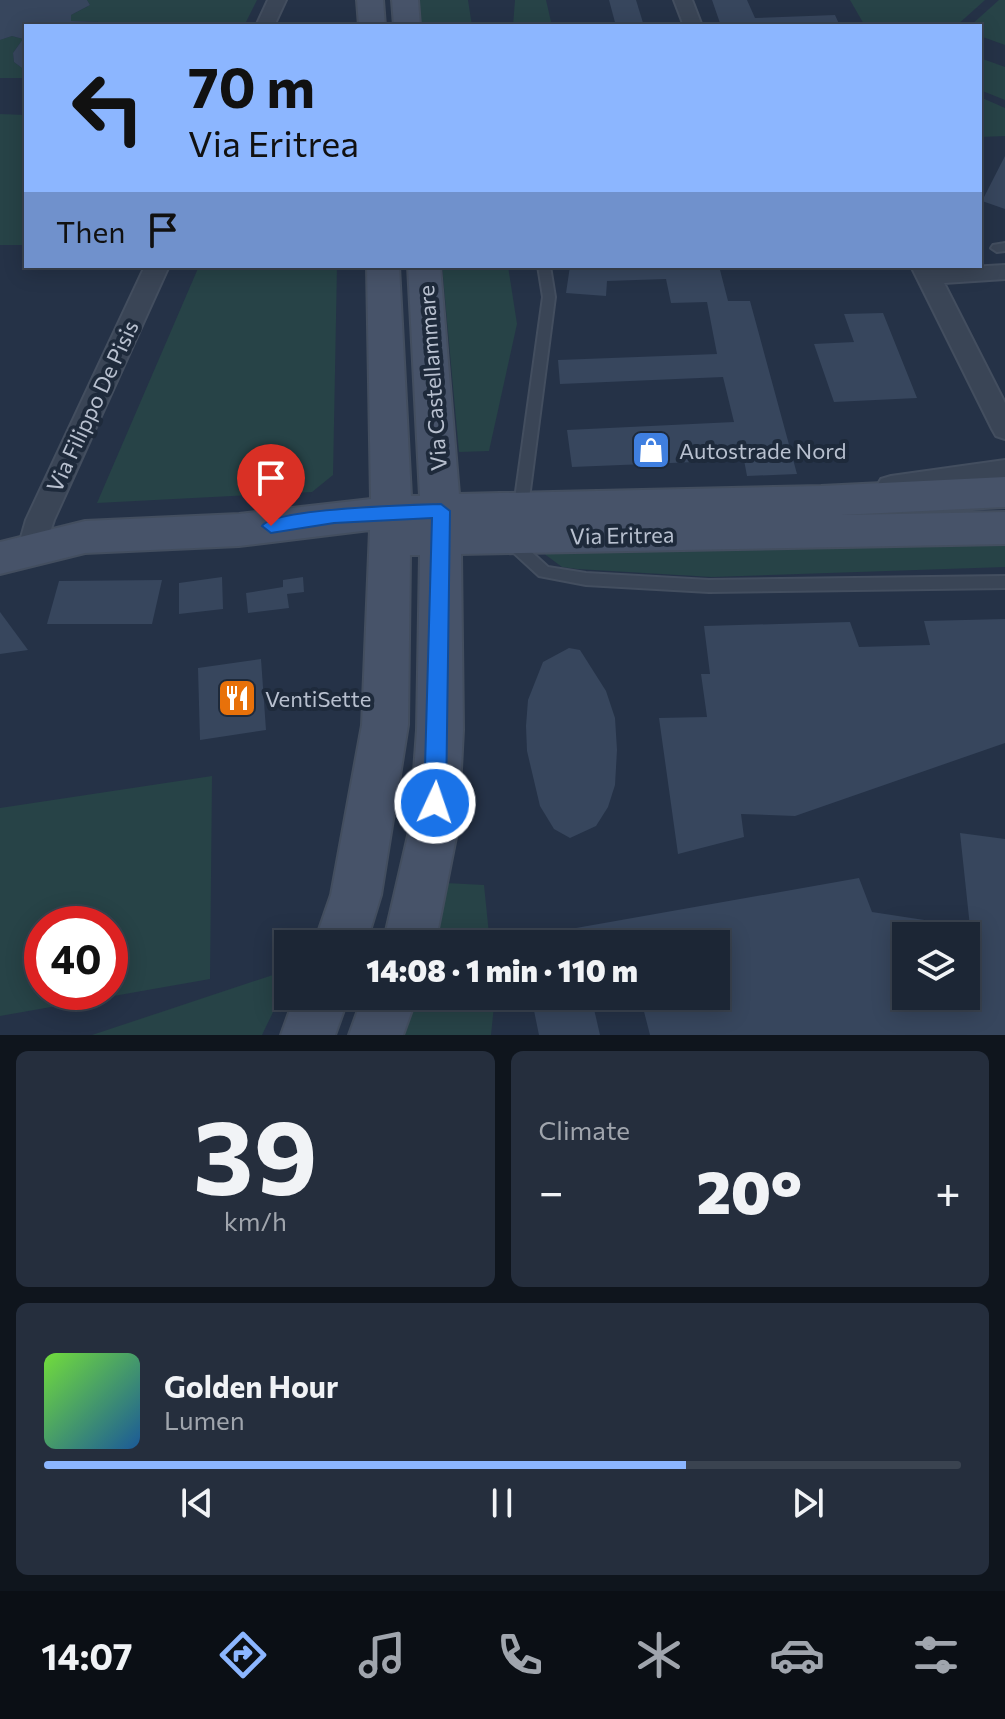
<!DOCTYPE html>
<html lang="en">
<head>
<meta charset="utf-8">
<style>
  :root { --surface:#1c2635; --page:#252e3d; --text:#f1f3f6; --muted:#a0a5ad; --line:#3a4350; --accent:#8cb6ff }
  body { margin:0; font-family:Commissioner,sans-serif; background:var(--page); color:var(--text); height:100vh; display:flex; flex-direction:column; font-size:30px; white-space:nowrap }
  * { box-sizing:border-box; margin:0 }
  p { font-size:26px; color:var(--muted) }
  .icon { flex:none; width:44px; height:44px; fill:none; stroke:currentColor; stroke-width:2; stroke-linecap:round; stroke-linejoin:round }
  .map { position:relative; height:1035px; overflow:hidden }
  .panel { display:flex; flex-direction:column; gap:16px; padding:16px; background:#0f151d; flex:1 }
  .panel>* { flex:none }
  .hud { position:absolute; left:24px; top:24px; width:958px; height:244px; border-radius:0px; box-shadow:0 4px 20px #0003,0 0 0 2px var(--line); background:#8cb6ff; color:#111; overflow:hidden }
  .tools { position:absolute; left:892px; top:922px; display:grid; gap:16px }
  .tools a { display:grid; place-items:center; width:88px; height:88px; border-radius:0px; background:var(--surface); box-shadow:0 4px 20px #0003,0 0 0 2px var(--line); font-size:40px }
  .speed { position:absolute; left:24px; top:906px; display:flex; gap:16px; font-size:40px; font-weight:700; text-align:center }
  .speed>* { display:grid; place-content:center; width:104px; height:104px; border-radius:50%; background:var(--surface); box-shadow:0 4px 20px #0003,0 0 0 2px var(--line); line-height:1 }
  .speed .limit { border:12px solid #d22; background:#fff; color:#111 }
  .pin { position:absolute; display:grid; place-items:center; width:68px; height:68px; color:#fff; margin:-82px -34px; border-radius:50% 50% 50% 0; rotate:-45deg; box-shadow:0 0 8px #0007 }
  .pin .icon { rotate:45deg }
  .me { position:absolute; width:88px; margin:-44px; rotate:3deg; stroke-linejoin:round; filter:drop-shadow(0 0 6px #0008) }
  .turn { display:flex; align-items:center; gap:28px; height:168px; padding:0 32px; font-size:36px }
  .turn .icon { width:104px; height:104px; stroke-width:2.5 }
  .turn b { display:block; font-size:56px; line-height:68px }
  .then { display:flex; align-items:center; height:76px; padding:0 32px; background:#0003; gap:16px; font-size:30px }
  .big { font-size:60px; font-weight:800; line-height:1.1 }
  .panel .card { flex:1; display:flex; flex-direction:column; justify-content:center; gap:12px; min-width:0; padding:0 28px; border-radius:12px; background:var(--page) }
  .panel .dial { align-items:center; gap:0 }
  .dial b { font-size:104px; line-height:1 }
  .song { display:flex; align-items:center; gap:24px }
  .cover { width:96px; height:96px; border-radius:12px; background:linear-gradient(135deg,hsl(100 70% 55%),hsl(210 70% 35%)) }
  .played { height:8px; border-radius:4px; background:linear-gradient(90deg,var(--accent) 70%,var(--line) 70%) }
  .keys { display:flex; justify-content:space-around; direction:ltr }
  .heat { display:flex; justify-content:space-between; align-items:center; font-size:44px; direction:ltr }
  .panel .tiles { flex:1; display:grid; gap:16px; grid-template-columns:1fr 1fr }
  .card:last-child { grid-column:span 2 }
  .trip { position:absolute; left:274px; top:930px; width:456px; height:80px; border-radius:0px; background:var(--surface); box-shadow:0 4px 20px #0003,0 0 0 2px var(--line); font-weight:800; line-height:80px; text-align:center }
  .tab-bar { display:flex; height:128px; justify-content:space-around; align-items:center; background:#0b0f15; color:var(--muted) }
  .tab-bar .icon { width:56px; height:56px }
  .tab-bar .on { color:var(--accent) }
  .tab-bar b { font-size:36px; color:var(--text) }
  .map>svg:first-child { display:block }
</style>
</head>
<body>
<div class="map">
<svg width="1005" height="1035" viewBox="0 0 1005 1035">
  <rect width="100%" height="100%" fill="#253247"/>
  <g fill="#274347" fill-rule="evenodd">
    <polygon points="87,0 257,0 244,26 102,26 98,22 71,21 71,15 90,5"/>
    <polygon points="418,0 468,0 472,26 421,26"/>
    <polygon points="515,0 546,0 552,26 513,26"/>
    <polygon points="850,0 985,0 956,26 865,26"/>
    <polygon points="999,0 1005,0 1005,45 980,36 980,26 970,26"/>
    <polygon points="12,36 23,39 13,53 14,62 26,71 26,78 0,78 0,40"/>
    <polygon points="980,58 1005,67 1005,100 980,90"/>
    <polygon points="980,97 1005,108 1005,136 980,137"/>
    <polygon points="0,114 26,115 26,245 0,245"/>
    <polygon points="199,266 337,266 333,475 312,492 97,503"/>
    <polygon points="442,266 508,266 517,324 489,451 459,452"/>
    <polygon points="1005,533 1005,567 712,577 577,569 562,567 535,547"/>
    <path d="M212 776 210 979 0 1016V808ZM42 924H110V992H42Z"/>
    <polygon points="446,883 484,885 490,944 434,944"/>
    <polygon points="288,970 288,981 262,1035 92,1035"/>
    <polygon points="415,996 495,996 491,1035 401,1035"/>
  </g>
  <g fill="#37465d" fill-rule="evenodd">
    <polygon points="0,0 87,0 90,5 71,15 71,21 98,22 102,26 26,26 26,71 14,62 13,53 23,39 12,36 0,40"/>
    <polygon points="609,0 636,0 644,26 616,26"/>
    <polygon points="712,0 747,0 755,18 835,15 840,26 721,26"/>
    <polygon points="1005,156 1005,209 982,201"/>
    <polygon points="570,266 719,266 728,301 750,301 797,474 747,476 744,460 572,467 567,430 734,422 723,377 560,384 558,360 717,354 707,302 671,303 666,279 607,281 606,296 566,293"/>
    <polygon points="883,313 917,398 834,402 814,344 854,342 844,314"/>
    <polygon points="222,577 223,609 179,614 179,583"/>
    <polygon points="303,577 304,592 287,594 289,608 248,613 246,593 283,587 283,580"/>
    <polygon points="162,580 152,624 47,624 59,581"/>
    <polygon points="0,612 28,650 0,654"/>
    <polygon points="1005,619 1005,743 795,816 741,814 744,837 678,854 659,718 707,717 701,674 710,674 704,626 850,622 859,647 930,645 924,621"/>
    <polygon points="569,648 580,650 606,691 615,718 617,750 615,785 608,807 596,826 570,838 554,829 540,806 527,751 526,726 528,700 543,662"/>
    <polygon points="261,659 266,730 200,740 198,668"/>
    <path d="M960 833 1005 839V1035H650L640 996H716V944H579L576 928 859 878 872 912 970 927ZM906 936H966V996H906Z"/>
    <polygon points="531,996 591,996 600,1035 539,1035"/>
  </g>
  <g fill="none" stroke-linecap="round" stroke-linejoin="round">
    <defs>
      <g id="lane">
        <polygon points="1005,243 1005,251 997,252 991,248 993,245"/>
        <polygon points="538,266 550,266 555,297 528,506 526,510 516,510 514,506 543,297"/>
        <polygon points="509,534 514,536 548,567 586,573 709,580 1005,576 1005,588 709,592 586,585 539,576 504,544 502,540 504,536"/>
      </g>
      <g id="street">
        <polygon points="268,0 286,0 274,26 256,26"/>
        <polygon points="674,0 692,0 702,26 684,26"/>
        <polygon points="1005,265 1005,279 944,283 1005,403 1005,439 996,436 992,429 911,266 936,269"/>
        <polygon points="145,266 169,266 54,520 42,556 32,559 22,556 18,548 26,520"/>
        <polygon points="1005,460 1005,480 891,496 881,493 877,486 881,479 891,476"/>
      </g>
      <g id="secondary">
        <polygon points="357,0 383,0 385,26 359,26"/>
        <polygon points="392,0 418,0 420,26 394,26"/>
        <polygon points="367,266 399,266 411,496 420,496 408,266 440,266 459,494 821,486 1005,477 1005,507 841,515 1005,512 1005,544 461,554 463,730 458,827 435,944 383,944 410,827 417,730 420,555 410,555 408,725 381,895 366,944 314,944 331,895 362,725 370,530 239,546 85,553 0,574 0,542 85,521 239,514 371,499"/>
        <polygon points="295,996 349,996 335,1035 281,1035"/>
        <polygon points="363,996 417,996 403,1035 349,1035"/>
      </g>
    </defs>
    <use href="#lane" stroke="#434e5f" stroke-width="4"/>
    <use href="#street" stroke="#434e5f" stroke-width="4"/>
    <use href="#secondary" stroke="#434e5f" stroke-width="4"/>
    <use href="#lane" fill="#3a4556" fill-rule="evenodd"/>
    <use href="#street" fill="#3a4556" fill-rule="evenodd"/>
    <use href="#secondary" fill="#475369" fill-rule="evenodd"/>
  </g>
  <path fill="#1a73e8" stroke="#114b97" stroke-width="2" d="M441 504 450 511 446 803 443 810 435 813 428 810 424 803 432 518 334 523 271 533 262 526C273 508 414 505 441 504Z"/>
  <defs>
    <symbol id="shop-square" viewBox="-11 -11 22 22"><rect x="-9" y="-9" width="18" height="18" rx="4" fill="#3f7fe0" stroke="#1e2a3b"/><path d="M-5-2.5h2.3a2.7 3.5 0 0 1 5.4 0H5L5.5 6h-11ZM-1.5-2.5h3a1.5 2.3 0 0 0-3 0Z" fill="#fff"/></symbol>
    <symbol id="restaurant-square" viewBox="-11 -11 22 22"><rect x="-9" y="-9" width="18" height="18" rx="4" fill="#e8710a" stroke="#1e2a3b"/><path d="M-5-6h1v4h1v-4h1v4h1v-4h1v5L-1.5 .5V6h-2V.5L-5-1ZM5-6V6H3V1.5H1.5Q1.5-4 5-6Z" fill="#fff"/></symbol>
  </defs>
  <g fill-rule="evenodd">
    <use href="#shop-square" x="629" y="428" width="44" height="44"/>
    <use href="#restaurant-square" x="215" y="676" width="44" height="44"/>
  </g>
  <g text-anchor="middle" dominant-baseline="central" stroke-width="8" stroke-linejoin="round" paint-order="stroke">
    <g font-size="22" fill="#b8c0cf" stroke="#1e2a3b">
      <text transform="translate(432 378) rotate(-94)">Via Castellammare</text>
      <text transform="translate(92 406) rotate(-65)">Via Filippo De Pisis</text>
      <text transform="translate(622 535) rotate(-1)">Via Eritrea</text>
    </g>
    <g font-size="22" fill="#b8c0cf" stroke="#1e2a3b" text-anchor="start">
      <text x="679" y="450">Autostrade Nord</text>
      <text x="265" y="698">VentiSette</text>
    </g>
  </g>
</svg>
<div class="tools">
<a><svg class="icon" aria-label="layers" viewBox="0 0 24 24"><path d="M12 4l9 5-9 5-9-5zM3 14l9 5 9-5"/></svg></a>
</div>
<div class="speed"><div class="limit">40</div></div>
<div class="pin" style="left:271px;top:526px;background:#d93025"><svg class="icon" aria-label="arrive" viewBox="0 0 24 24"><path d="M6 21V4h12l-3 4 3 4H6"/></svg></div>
<svg class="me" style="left:435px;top:803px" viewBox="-20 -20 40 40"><circle r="17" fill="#1a73e8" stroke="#fff" stroke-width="3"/><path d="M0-11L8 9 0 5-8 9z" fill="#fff"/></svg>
<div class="trip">14:08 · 1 min · 110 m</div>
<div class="hud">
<div class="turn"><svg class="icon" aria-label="left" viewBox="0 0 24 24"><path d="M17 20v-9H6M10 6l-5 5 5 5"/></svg><div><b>70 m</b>Via Eritrea</div></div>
<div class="then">Then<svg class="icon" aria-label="arrive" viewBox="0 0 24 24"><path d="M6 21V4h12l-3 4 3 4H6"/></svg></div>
</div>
</div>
<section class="panel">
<div class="tiles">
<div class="card dial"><b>39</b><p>km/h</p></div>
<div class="card"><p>Climate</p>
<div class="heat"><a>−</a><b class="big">20°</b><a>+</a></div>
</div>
<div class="card">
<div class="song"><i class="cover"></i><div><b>Golden Hour</b><p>Lumen</p></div></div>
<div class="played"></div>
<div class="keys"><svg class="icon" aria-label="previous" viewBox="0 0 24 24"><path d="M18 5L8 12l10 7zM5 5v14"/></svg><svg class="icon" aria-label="pause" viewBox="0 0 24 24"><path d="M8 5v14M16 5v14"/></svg><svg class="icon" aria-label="next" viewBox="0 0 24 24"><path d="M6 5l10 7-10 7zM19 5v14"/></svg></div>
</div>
</div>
</section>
<nav class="tab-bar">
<b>14:07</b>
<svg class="icon on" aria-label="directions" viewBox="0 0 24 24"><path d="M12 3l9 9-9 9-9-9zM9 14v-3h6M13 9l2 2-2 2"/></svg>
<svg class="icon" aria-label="music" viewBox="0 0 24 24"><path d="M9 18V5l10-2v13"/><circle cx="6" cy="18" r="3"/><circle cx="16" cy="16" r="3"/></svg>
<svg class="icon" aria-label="phone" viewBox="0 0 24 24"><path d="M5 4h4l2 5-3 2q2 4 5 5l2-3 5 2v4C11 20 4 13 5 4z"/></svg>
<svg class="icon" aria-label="climate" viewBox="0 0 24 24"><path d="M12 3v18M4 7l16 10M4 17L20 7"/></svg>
<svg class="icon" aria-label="car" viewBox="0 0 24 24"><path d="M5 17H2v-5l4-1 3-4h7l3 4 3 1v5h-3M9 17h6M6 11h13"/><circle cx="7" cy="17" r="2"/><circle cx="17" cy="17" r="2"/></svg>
<svg class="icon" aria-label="filters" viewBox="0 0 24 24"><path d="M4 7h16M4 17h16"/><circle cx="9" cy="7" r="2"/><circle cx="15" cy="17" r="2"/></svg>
</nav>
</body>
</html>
